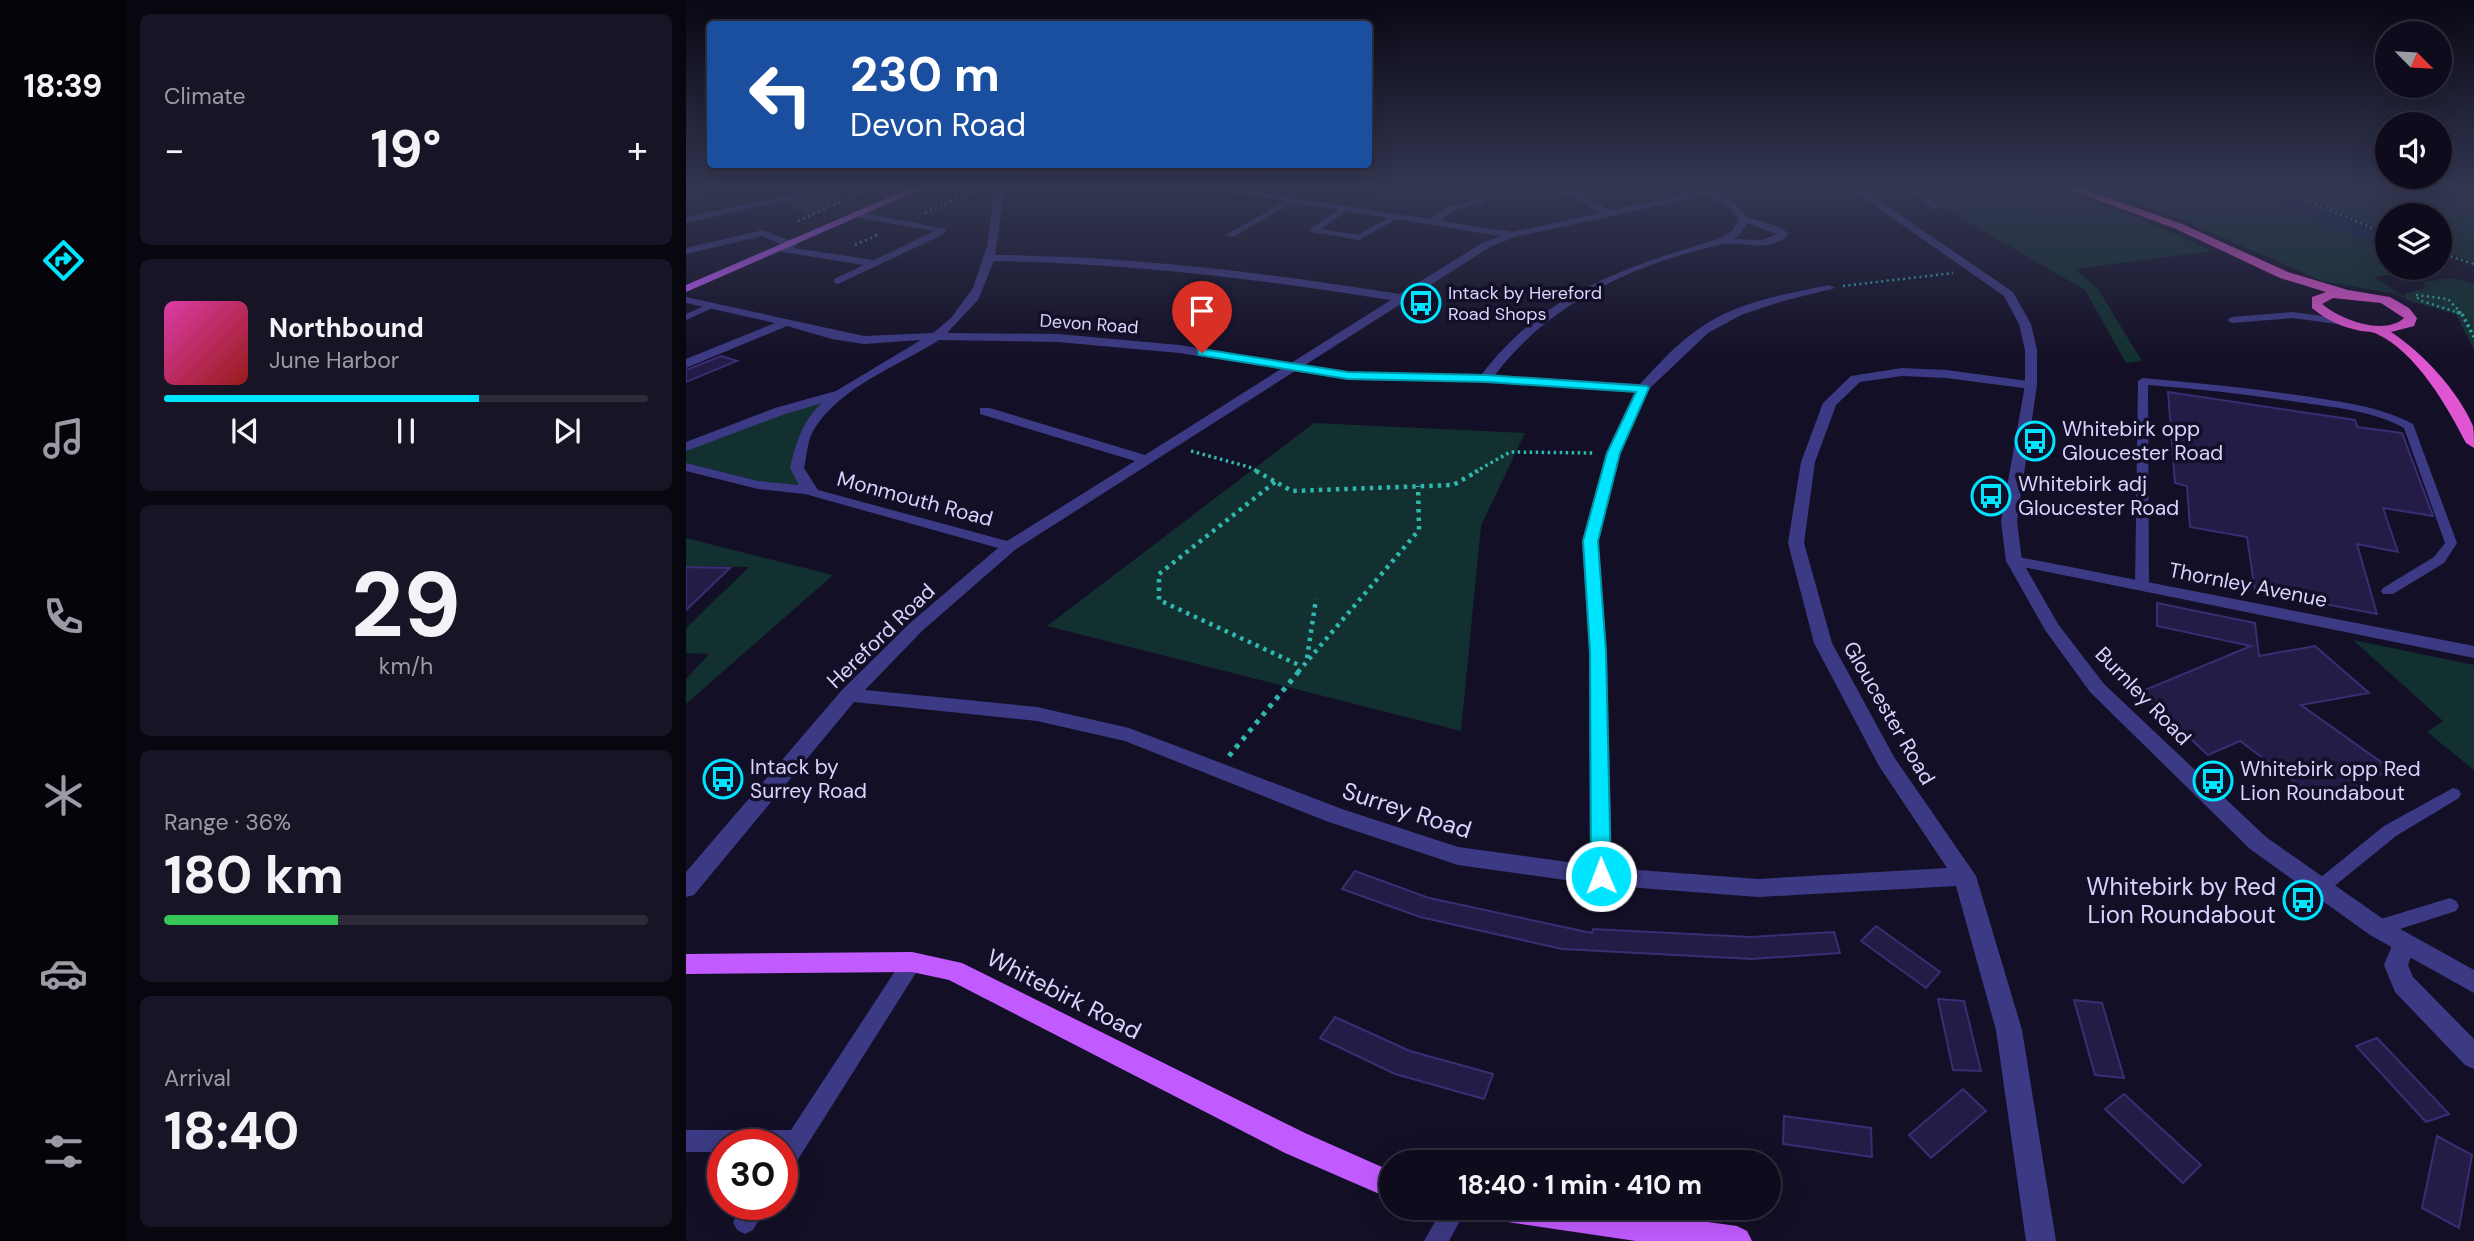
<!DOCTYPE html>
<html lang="en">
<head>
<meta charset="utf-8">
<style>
  :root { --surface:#0e0b1c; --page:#171425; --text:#f1f3f6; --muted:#9b9ba3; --line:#2e2b3b; --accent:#00e5ff }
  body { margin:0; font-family:"DM Sans",sans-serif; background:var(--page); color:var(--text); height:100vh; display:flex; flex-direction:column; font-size:26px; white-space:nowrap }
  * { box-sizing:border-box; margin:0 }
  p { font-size:23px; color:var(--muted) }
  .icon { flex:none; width:38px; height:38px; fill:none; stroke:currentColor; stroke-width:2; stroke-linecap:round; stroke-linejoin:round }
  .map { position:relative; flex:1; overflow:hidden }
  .details { display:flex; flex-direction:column; gap:14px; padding:14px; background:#08060f; width:560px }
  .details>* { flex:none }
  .top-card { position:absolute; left:21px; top:21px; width:665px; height:147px; border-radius:7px; box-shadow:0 7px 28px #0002,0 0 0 2px var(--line); background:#1a4fa0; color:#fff; overflow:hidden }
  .needle { width:46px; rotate:114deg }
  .tools { position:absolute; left:1689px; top:21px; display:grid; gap:14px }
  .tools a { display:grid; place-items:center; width:77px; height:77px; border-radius:50%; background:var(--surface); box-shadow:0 7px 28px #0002,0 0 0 2px var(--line); font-size:35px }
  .speed { position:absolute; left:21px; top:1129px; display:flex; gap:14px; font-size:35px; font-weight:700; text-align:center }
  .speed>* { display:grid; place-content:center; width:91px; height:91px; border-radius:50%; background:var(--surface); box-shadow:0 7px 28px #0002,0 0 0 2px var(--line); line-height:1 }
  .speed .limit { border:10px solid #d22; background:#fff; color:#111 }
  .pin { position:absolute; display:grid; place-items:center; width:60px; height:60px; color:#fff; margin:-72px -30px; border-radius:50% 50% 50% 0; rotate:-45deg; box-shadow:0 0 7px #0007 }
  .pin .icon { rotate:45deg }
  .me { position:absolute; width:77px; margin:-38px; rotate:359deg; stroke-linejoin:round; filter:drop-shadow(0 0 5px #0008) }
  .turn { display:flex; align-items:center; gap:24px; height:147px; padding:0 28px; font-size:32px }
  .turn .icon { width:91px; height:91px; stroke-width:2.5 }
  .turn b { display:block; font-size:49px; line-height:60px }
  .big { font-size:52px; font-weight:700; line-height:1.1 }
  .details .widget { flex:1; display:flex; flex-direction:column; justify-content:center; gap:10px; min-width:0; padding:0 24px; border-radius:10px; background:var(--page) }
  .details .dial { align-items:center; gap:0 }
  .dial b { font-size:91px; line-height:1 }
  .song { display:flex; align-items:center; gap:21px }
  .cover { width:84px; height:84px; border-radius:10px; background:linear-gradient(135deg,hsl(320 70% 55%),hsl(0 70% 35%)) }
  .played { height:7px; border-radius:4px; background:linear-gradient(90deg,var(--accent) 65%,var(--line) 65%) }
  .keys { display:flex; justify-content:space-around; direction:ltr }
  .heat { display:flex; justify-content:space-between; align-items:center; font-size:38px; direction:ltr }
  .charge { height:10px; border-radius:5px; background:linear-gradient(90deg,#34c759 36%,var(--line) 0) }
  .trip { position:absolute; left:693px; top:1150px; width:402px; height:70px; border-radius:35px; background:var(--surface); box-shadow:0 7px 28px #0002,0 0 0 2px var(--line); font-weight:700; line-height:70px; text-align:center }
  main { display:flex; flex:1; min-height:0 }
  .dock { display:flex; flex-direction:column; width:126px; justify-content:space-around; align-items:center; background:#06040b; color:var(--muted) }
  .dock .icon { width:49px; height:49px }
  .dock .on { color:var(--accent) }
  .dock b { font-size:32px; color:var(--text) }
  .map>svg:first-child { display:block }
</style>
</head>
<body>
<main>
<nav class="dock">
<b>18:39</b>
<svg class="icon on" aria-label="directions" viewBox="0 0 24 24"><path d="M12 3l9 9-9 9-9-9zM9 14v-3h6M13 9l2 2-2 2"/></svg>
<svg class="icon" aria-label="music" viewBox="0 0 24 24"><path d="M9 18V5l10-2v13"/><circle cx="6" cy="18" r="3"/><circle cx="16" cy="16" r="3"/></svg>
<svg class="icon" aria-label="phone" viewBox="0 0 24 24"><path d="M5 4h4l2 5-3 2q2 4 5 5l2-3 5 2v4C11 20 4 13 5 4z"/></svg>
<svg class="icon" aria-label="climate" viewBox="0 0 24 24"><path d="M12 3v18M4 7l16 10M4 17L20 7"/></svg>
<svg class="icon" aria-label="car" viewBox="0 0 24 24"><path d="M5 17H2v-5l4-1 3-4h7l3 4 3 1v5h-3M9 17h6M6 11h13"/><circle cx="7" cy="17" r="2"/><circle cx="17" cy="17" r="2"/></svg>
<svg class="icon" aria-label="filters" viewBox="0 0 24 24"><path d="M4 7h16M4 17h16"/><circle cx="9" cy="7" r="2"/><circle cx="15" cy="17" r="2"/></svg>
</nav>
<section class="details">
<div class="widget"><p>Climate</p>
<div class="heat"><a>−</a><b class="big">19°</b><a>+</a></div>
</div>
<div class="widget">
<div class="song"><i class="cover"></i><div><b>Northbound</b><p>June Harbor</p></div></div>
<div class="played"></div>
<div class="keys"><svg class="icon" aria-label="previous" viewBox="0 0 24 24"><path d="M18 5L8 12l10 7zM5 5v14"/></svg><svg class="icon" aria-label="pause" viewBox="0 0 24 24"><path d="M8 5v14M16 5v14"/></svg><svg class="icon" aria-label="next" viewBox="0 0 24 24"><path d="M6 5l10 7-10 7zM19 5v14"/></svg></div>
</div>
<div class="widget dial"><b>29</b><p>km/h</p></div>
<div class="widget"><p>Range · 36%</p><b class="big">180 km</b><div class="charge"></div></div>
<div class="widget"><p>Arrival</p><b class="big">18:40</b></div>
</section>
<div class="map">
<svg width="1788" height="1241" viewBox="0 0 1788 1241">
  <rect width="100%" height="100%" fill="#130f26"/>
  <g fill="#12302f">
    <polygon points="156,187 188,187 122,216 98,200"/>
    <polygon points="1222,187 1283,187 1291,192 1309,190 1305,187 1363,187 1454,219 1526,251 1389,269 1412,289 1456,361 1440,363 1399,290"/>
    <polygon points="1405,187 1557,187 1637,224 1701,247 1701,268 1748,268 1688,277 1719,297 1718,294 1739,288 1737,282 1768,278 1788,284 1788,350 1770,314 1724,301 1710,294 1636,281 1495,219"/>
    <polygon points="1592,187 1788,187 1788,262 1754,250 1754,215 1701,215 1701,232"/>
    <polygon points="154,394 119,433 111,468 123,490 72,485 0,467 0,447"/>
    <polygon points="628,423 839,433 795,526 775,731 361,626"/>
    <polygon points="0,538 147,575 0,704 0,679 23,654 0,653 0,628 63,567 0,566"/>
    <polygon points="1667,640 1788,665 1788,770 1741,732 1757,721"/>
  </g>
  <polygon fill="#0c2248" points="1557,187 1584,187 1701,236 1701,247 1637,224"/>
  <g fill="#241b47" stroke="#3b2d73" stroke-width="2">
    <polygon points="35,356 51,361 0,382 0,370"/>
    <polygon points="1482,392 1669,420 1671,427 1716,433 1747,516 1697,508 1712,552 1671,544 1691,614 1569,591 1561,537 1504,527 1501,486 1489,483"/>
    <polygon points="0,567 44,568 0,610"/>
    <polygon points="1471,603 1569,623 1573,656 1629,646 1683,693 1615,705 1705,769 1637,803 1554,741 1522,755 1454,692 1565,646 1471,626"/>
    <polygon points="669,871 743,898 906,933 907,929 1064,937 1148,932 1154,953 1066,959 876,949 734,917 656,889"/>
    <polygon points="1190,926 1254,972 1240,988 1175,941"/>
    <polygon points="1252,999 1278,1001 1295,1071 1267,1070"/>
    <polygon points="1388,1000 1416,1003 1438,1078 1409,1075"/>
    <polygon points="649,1017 724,1051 807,1074 798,1099 709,1074 634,1038"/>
    <polygon points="1691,1038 1726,1075 1763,1114 1740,1122 1670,1046"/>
    <polygon points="1277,1089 1300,1111 1245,1158 1223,1135"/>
    <polygon points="1438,1094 1515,1165 1497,1183 1419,1109"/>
    <polygon points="1098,1116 1185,1128 1186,1157 1097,1144"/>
    <polygon points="1751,1136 1786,1155 1773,1228 1736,1208"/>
  </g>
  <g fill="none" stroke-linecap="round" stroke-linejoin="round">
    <g stroke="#2fb8b0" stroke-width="2.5" stroke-dasharray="2 3.5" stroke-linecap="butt">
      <polyline points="1588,187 1701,234"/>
      <polyline points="15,193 32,187"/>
      <polyline points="166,197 188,187"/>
      <polyline points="239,213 296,187"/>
      <polyline points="112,221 155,202"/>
      <polyline points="169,245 193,234"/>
      <polyline points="1754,253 1788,264"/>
      <polyline points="1157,286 1267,273"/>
      <polygon points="1730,295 1762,299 1776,314 1733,300"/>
    </g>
    <g stroke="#2fb8b0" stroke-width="3.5" stroke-dasharray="2.5 3.5" stroke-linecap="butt">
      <polyline points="1771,312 1776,314"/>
      <polyline points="1776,314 1788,337"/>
      <polyline points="505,451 563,467 573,472"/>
      <polyline points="789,472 824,452 909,453"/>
    </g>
    <g stroke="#2fb8b0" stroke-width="4.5" stroke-dasharray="3.5 5" stroke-linecap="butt">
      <polyline points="570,471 606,491 767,485 792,471"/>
      <polyline points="589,482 473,574 473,600 615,666"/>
      <polyline points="621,658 630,599"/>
      <polyline points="612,672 733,530 732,486"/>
    </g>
    <polyline stroke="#2fb8b0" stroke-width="5" stroke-dasharray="4.5 6" stroke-linecap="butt" points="543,756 614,670"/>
    <g fill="#3d3a85" fill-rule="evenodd">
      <polygon points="1217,187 1226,187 1254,207 1247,209"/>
      <polygon points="600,200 607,202 547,237 540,235"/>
      <polygon points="655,208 662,210 635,229 672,235 707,215 714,217 673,240 625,232 625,228"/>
      <polygon points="25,303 33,305 0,320 0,314"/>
      <polygon points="1607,312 1658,319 1663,322 1658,325 1607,318 1546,323 1541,320 1546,317"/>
      <path d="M1457 378C1511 383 1564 388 1618 396 1655 402 1693 406 1727 424L1771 543 1758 563 1707 594H1697L1695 591 1697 588 1748 557 1759 543 1718 428C1687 411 1653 408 1619 403 1567 395 1515 389 1462 385L1463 587 1461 590H1451L1449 587 1452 381Z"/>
      <polygon points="1767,788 1773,790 1775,794 1773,798 1710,836 1641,892 1635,894 1629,892 1626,887 1629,882 1698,826"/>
      <polygon points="1764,898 1770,901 1773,906 1770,911 1692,936 1685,934 1683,928 1685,922"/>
      <polygon points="226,954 233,956 236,962 233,968 104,1172 96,1175 96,1144 37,1144 37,1152 0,1152 0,1130 105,1130 219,956"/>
      <polygon points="57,1204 82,1204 67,1230 59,1234 51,1230 47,1222"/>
      <polygon points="757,1208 781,1208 763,1241 738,1241"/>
    </g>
    <g fill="#3d3a85" fill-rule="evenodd">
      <path d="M309 187H319L309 255C446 256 580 273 714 294L796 243 814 236 511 187H536L743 219 763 206 794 198 799 201 797 203 769 210 754 221 826 232 914 213 867 187H879L925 210 1031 187H1049L1031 193 1049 203 1061 217 1094 227 1101 232V236C1079 254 1057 240 1033 245 948 264 862 304 809 375L954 384C972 365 991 343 1014 328 1051 302 1099 294 1143 285L1149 288 1097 301 1055 315 1022 333 963 389 934 453 912 541 921 652 926 868 1072 879 1261 868 1193 766 1128 643 1102 543 1115 462 1137 403 1165 376 1216 368 1260 370 1350 382V388L1345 389 1260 378 1216 376 1174 382 1150 405 1129 462 1118 543 1146 643 1208 757 1290 876 1336 1030 1370 1241H1340L1310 1030 1270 886 1072 897 915 885 772 865 640 821 439 741 351 721 168 702 8 895 0 897V872L156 690 224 623 312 548 119 494 72 489 0 471V463L72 481 113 485 104 468C110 443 116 421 136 403L99 414 0 451V442L89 408 150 391 235 340 178 344 146 339 101 326 0 368V359L89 323 0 303V297L178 336 247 333 265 318 287 288 301 246ZM1021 195 1043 207 1053 219 1046 231 1032 239C939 267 858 293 796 374L662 372 619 365 804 247 829 237ZM1061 223 1091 234 1076 240 1046 239 1054 235ZM308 261C442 263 573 279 705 300L605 363 493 345 372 334 261 333 292 300ZM253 340 372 342 493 353 595 369 459 455 304 408H294V414L449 461 321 541 132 490 118 468C121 456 121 442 127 431 154 386 211 367 253 340ZM609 371 662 380 800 382 949 391 920 453 896 541 903 652 904 865 772 847 656 809 443 728 351 707 179 690 236 631 330 549Z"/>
      <polygon points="1291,187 1301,187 1303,190 1298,193"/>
      <polygon points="172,212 261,229 256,235 152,284 148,283 148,279 178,265 91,251 91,247 102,247 76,236 0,254 0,248 77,230 110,243 111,245 107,248 188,260 249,231 169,217 167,215"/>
      <polygon points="1328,556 1788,646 1788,658 1322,564 1320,561"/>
      <polygon points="1718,933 1726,936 1730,943 1722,965 1727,977 1788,1039 1788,1069 1779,1065 1709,992 1698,965 1710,936"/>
    </g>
    <g fill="#3d3a85" fill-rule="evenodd">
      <polygon points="141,187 160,187 0,223 0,217"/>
      <polygon points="1162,187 1173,187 1327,292 1345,324 1351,350 1351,385 1331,521 1336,561 1372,624 1418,684 1580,837 1700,921 1788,970 1788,993 1684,935 1564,849 1404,692 1359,630 1320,561 1315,521 1339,385 1339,350 1333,324 1318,296"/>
    </g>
    <g fill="#c25bff" fill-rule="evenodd">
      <polygon points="227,187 240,187 0,292 0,285"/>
      <polygon points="226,952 276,963 619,1133 705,1171 705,1199 599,1153 263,980 226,972 0,974 0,954"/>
      <polygon points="807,1208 919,1208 1051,1226 1061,1231 1066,1241 950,1241 821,1222 811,1218"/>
    </g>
    <path fill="#e055d1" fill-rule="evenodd" d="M1376 187H1392L1496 224 1602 272 1662 290 1704 297 1723 308 1731 318 1728 326 1705 332C1736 352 1773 392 1787 426 1788 432 1788 441 1788 448L1780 443C1761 406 1730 352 1691 334 1686 331 1680 332 1675 331 1656 327 1640 320 1626 308V297L1640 292 1594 278 1488 228ZM1647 298 1695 303 1718 318C1698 336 1655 320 1636 304Z"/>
  </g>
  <linearGradient id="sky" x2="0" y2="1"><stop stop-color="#0a0815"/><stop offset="0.52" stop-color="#333752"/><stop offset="1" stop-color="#333752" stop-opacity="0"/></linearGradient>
  <rect width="1788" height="361" fill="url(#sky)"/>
  <polygon fill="#00e5ff" stroke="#0095a6" stroke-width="2" points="516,349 662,372 800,375 961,386 963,388 934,453 912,541 920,652 925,876 922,882 915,884 908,882 905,876 904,652 897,541 921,453 950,392 800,382 662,379 512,355 512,350"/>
  <defs>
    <symbol id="bus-ring" viewBox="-11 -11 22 22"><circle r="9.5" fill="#130f26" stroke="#00e5ff" stroke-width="1.5"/><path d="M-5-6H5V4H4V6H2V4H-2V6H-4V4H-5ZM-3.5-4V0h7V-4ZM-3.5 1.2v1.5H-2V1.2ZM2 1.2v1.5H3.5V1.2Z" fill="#00e5ff"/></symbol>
  </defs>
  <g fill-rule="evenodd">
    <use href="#bus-ring" x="713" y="281" width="44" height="44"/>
    <use href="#bus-ring" x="1327" y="419" width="44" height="44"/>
    <use href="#bus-ring" x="1283" y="474" width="44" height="44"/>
    <use href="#bus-ring" x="15" y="757" width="44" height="44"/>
    <use href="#bus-ring" x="1505" y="759" width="44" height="44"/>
    <use href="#bus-ring" x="1595" y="878" width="44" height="44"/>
  </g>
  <g text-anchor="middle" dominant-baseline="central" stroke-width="7" stroke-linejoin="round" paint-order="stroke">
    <g font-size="18" fill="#d9d4ff" stroke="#130f26" text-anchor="start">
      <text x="762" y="293">Intack by Hereford<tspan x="762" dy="21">Road Shops</tspan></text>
    </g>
    <g font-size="18" fill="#d9d4ff" stroke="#130f26">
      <text transform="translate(403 324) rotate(4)">Devon Road</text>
    </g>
    <g font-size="21" fill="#d9d4ff" stroke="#130f26" text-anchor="start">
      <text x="1376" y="429">Whitebirk opp<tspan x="1376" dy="24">Gloucester Road</tspan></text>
      <text x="1332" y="484">Whitebirk adj<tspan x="1332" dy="24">Gloucester Road</tspan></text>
      <text x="64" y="767">Intack by<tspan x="64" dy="24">Surrey Road</tspan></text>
      <text x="1554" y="769">Whitebirk opp Red<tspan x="1554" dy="24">Lion Roundabout</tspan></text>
    </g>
    <g font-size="21" fill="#d9d4ff" stroke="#130f26">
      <text transform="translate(229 499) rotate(15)">Monmouth Road</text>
      <text transform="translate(1562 585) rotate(11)">Thornley Avenue</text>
      <text transform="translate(195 636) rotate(-44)">Hereford Road</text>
      <text transform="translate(1457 696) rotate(46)">Burnley Road</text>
      <text transform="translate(1203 713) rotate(60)">Gloucester Road</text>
    </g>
    <g font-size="24" fill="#d9d4ff" stroke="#130f26">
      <text transform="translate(721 810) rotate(18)">Surrey Road</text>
      <text transform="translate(378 994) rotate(27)">Whitebirk Road</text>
    </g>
    <g font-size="24" fill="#d9d4ff" stroke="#130f26" text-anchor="end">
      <text x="1590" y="886">Whitebirk by Red<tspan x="1590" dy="28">Lion Roundabout</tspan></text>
    </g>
  </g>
</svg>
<div class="tools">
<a><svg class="needle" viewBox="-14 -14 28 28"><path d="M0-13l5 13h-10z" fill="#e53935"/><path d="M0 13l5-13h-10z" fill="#9b9ba3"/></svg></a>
<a><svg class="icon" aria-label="sound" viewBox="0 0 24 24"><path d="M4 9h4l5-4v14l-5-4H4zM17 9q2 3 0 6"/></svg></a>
<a><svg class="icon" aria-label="layers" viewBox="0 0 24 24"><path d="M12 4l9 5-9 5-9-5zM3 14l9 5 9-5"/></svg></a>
</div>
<div class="speed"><div class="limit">30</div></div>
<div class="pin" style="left:516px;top:353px;background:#d93025"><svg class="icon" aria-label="arrive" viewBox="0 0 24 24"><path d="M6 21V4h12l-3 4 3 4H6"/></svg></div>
<svg class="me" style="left:915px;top:876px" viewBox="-20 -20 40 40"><circle r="17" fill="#00e5ff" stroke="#fff" stroke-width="3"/><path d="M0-11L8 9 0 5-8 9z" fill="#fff"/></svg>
<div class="trip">18:40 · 1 min · 410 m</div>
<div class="top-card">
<div class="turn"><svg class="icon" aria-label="left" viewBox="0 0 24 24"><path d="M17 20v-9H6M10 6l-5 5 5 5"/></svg><div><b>230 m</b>Devon Road</div></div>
</div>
</div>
</main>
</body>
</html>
